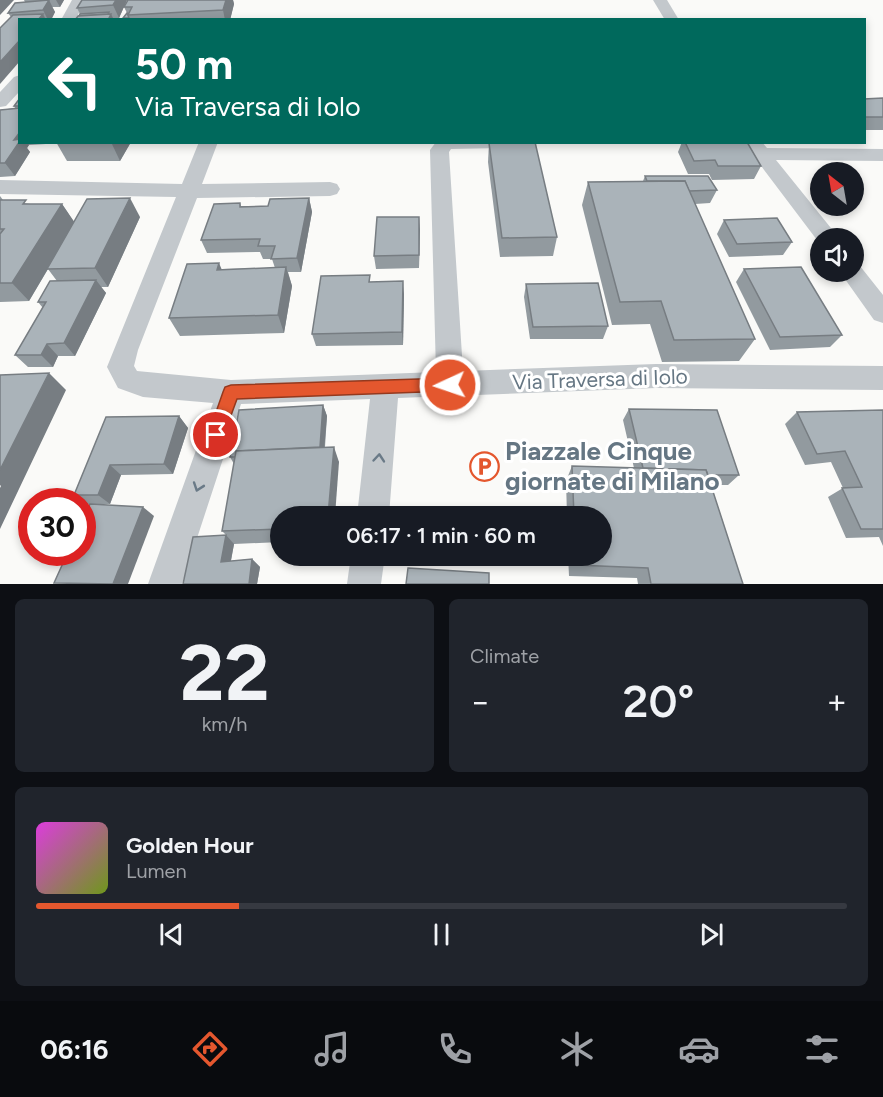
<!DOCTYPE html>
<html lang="en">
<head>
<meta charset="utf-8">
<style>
  :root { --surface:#171b24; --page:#20242c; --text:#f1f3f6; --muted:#9ea1a6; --line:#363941; --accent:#e4572e }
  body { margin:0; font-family:Figtree,sans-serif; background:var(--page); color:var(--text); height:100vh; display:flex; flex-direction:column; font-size:22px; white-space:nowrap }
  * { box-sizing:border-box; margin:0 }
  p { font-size:20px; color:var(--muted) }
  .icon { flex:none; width:33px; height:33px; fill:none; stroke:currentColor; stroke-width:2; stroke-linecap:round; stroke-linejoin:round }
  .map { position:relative; height:584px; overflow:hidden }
  .side { display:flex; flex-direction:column; gap:15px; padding:15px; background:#0d0f14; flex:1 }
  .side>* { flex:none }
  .banner { position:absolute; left:18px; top:18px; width:848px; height:126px; border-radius:0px; box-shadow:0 3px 9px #0003; background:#00695c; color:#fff; overflow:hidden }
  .needle { width:39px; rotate:329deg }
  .controls { position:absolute; left:810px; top:162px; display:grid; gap:12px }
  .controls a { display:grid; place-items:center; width:54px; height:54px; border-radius:50%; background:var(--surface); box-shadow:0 3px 9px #0003; font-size:30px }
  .speed { position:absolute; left:18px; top:488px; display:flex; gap:12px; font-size:30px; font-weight:700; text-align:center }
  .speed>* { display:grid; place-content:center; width:78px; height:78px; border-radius:50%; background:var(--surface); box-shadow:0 3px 9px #0003; line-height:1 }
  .speed .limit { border:9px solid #d22; background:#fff; color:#111 }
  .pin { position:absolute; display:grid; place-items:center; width:51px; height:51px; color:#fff; margin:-26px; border:3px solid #fff; border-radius:50%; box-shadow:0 2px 6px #0007 }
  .me { position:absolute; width:66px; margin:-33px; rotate:267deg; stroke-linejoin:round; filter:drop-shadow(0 0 4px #0008) }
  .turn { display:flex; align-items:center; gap:21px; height:126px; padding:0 18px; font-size:27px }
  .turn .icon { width:78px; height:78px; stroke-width:2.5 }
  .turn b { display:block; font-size:42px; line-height:51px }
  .big { font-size:45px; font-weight:600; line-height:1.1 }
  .side .card { flex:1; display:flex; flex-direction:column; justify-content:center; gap:9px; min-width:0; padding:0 21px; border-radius:9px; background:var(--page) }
  .side .dial { align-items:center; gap:0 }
  .dial b { font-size:78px; line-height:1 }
  .song { display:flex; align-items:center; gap:18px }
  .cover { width:72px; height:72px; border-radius:9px; background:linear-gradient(135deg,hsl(300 70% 55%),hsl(80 70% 35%)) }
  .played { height:6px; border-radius:3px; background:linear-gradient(90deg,var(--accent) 25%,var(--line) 25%) }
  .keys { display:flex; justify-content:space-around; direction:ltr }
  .heat { display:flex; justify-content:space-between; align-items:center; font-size:33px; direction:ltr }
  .side .tiles { flex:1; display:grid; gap:15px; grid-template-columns:1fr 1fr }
  .card:last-child { grid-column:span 2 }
  .trip { position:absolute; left:270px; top:506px; width:342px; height:60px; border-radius:30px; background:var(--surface); box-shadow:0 3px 9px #0003; font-weight:600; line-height:60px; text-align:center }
  .dock { display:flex; height:96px; justify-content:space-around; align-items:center; background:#090b0e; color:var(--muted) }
  .dock .icon { width:42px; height:42px }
  .dock .on { color:var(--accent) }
  .dock b { font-size:27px; color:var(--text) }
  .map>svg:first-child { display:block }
</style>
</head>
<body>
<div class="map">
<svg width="883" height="584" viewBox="0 0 883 584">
  <rect width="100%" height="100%" fill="#fafaf8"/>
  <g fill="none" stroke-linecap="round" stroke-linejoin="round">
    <g fill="#c3c8cc" fill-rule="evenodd">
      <polygon points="72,0 86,0 75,20 61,20"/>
      <polygon points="653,0 667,0 679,20 665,20"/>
      <polygon points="20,75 20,91 6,106 0,107 0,92 14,77"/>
      <polygon points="199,142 218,142 202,184 330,182 337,184 340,189 337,194 330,196 197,198 138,350 134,366 137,371 231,380 436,372 430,150 436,142 510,142 508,146 501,148 451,149 449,152 463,371 656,364 883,366 883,390 656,388 398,398 389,516 357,516 370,399 241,404 182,584 148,584 213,403 143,397 118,388 107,367 176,197 0,194 0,180 182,184"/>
      <polygon points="743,142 762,142 767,148 883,149 883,161 776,160 839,238 820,238 820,244"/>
      <polygon points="854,264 860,266 883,295 883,323 874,320 840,272 854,272"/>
      <polygon points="351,555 385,555 381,584 347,584"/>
    </g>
  </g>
  <g fill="#929a9f">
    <polygon points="24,0 64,0 60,7 52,7 55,12 51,20 20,20 11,17 8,13 25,2"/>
    <polygon points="127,0 119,18 113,18 114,20 75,20 80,14 77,8"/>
    <polygon points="128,0 233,0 234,4 230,20 124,20 123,18 127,13 124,7"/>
    <polygon points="20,98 20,142 47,142 46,144 29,145 27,148 30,152 15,176 0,177 0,110 15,108 14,106"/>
    <polygon points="883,98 883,130 864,130 864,99"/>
    <polygon points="56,142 131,142 120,161 67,161"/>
    <polygon points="682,142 747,142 761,166 754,179 712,180 709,174 688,174 678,152"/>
    <polygon points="489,143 557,237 553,256 500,257 488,162"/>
    <polygon points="645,176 717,190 710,203 695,204 755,339 739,361 662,362 650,324 612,325 582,205 588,182 643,181"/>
    <polygon points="0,196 3,200 30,204 62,204 74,222 140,217 108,287 101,287 106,293 75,356 58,356 53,367 28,367 15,355 43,308 38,302 57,281 48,269 29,301 0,302"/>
    <polygon points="309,198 312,212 301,272 288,272 292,286 284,333 180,336 169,318 222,269 275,268 272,259 263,259 260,252 207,253 201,240 240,203 241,206 268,206"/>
    <polygon points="419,217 419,268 376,269 374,256"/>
    <polygon points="724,220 792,242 783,255 729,257 717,234"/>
    <polygon points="744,269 842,335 830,347 770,350 736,282"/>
    <polygon points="371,282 404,294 403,345 316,346 312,334"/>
    <polygon points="526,284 608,326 603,339 530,339 524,297"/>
    <polygon points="323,405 327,416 325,447 339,462 280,516 280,542 234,544 231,561 252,559 260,567 257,584 183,584 226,535 222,531 234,464 230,457"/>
    <polygon points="629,409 739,475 728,485 711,485 743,584 638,584 637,578 569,576 568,555 602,555 602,516 567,516 566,481 572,466 634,468 623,420"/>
    <polygon points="883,410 883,546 879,537 846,538 828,497 843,488 831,462 805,465 785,424 797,412"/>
    <polygon points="179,416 188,428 173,474 121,475 110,504 87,504 74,495 106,417"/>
  </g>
  <g fill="#777d82">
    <polygon points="0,0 14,0 0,15"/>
    <polygon points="49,0 55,12 51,20 48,20 43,10"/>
    <polygon points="56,0 64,0 60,7"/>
    <polygon points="116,0 127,0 119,18 113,5"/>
    <polygon points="226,0 233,0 234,4 230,20 225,20 223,10"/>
    <polygon points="109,12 110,16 111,14 114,20 105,20"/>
    <polygon points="43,14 46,20 38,20"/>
    <polygon points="20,40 20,61 0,84 0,62"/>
    <polygon points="20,132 20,142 27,142 29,145 27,148 30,152 15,176 5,163 14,140"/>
    <polygon points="111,142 131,142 120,161"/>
    <polygon points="130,198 140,217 108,287 95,268"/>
    <polygon points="309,198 312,212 301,272 297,258"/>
    <polygon points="62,204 75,223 29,301 12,283"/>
    <polygon points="419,217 420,230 419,268"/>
    <polygon points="219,263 227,282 217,270"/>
    <polygon points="286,267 292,286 284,333 278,315"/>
    <polygon points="96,280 106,293 75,356 64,343"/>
    <polygon points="403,281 404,294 403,345 402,332"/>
    <polygon points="47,344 58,356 53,367 41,355"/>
    <polygon points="49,373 66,390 0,529 0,488 1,486 0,485 0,470"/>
    <polygon points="323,405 327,416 323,463 319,452"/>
    <polygon points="179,416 188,428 173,474 164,464"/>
    <polygon points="334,447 339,462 335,516 328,516"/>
    <polygon points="110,465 121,475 110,504 98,495"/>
    <polygon points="143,507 154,516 128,584 113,584"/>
    <polygon points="226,535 234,544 229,570 221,562"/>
    <polygon points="252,559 260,567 257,584 249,584"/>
  </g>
  <g fill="#aab3b9" stroke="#777d82" stroke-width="1.5">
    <polygon points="49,0 43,10 8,13 15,3"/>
    <polygon points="82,0 116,0 113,5 77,8"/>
    <polygon points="128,0 226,0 223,10 128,15 132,7 124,7"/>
    <polygon points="109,12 108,14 79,16 80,14"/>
    <polygon points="127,13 129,18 123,18"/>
    <polygon points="43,14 38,20 20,20 20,40 0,62 0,28 13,15"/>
    <polygon points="111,14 108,20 75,20 78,16"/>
    <polygon points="20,98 20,106 14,106"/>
    <polygon points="883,98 883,117 864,117 864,99"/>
    <polygon points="20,108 20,132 14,140 20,139 20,141 5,163 0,163 0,110"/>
    <polygon points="535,142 557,237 502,238 489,143"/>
    <polygon points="685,142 747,142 761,166 718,166 715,160 694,161"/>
    <polygon points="645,176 708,176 717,190 689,191 685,181 647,181"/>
    <polygon points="685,181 755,339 674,340 661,301 620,302 588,182"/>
    <polygon points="130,198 95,268 47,269 87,199"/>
    <polygon points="309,198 297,258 271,259 275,246 258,246 260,239 201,240 214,204 240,203 240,207 268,206 270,199"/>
    <polygon points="0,200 26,200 23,204 62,204 12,283 0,283 0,234 4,229 0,229"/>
    <polygon points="377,217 419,217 419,255 374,256"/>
    <polygon points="777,218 792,242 737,244 724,220"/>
    <polygon points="219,263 217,270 286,267 278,315 169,318 187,264"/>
    <polygon points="801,267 842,335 780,337 744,269"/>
    <polygon points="370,275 369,282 403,281 402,332 312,334 321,276"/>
    <polygon points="96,280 64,343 47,344 41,355 15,355 46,302 38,302 50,281"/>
    <polygon points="598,283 608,326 533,327 526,284"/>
    <polygon points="49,373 0,470 0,375"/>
    <polygon points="323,405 320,447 236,451 236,457 230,457 239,410"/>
    <polygon points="629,409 717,410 739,475 708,475 706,470 643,468"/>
    <polygon points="883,410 883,529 861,529 842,488 862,487 845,451 817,454 797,412"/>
    <polygon points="179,416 164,464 110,465 98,495 74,495 106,417"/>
    <polygon points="334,447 328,516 280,516 280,529 222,531 236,451"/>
    <polygon points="572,466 706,470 743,584 651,584 648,568 576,565 575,555 602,555 602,516 574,516"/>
    <polygon points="90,504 143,507 113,584 54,583 68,552 82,552 82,520"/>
    <polygon points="226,535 221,562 252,559 249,584 183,584 193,537"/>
    <polygon points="408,568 489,573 489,584 406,584"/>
  </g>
  <defs><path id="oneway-chevron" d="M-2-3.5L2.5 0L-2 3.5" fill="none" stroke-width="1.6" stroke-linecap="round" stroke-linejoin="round" transform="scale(1.5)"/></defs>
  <g stroke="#6a7a87">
    <use href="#oneway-chevron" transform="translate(379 458) rotate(-85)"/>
    <use href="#oneway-chevron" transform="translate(198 487) rotate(109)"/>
  </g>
  <polygon fill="#e4572e" stroke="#94391e" stroke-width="1.5" points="450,378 455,380 457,385 455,389 450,391 237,399 222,440 216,443 210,440 208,435 223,392 225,387 231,385"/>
  <defs>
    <symbol id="parking-ring" viewBox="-11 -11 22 22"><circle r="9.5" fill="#fff" stroke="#e4572e" stroke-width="1.5"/><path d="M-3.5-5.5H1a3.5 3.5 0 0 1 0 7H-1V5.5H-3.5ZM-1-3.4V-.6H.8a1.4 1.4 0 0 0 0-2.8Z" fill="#e4572e"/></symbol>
  </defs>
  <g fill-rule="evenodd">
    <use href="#parking-ring" x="468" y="450" width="33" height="33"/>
  </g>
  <g text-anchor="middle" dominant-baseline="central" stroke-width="6" stroke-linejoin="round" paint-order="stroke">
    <g font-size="21" fill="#657683" stroke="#fff">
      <text transform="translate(600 379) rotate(-2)">Via Traversa di Iolo</text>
    </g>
    <g font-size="26" font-weight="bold" fill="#657683" stroke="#fff" text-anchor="start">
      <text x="505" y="451">Piazzale Cinque<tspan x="505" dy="30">giornate di Milano</tspan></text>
    </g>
  </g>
</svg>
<div class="controls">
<a><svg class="needle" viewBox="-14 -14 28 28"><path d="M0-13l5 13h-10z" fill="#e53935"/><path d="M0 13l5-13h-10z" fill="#9ea1a6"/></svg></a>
<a><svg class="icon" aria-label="sound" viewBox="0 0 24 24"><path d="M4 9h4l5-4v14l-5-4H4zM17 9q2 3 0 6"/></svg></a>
</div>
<div class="speed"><div class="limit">30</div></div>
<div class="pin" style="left:216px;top:435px;background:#d93025"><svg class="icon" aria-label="arrive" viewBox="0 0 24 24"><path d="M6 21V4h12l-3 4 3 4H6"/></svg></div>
<svg class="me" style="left:450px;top:385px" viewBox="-20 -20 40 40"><circle r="17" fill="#e4572e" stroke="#fff" stroke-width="3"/><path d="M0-11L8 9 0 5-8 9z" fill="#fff"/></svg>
<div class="trip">06:17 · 1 min · 60 m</div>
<div class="banner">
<div class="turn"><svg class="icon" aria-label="left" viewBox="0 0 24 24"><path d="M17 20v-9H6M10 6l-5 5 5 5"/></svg><div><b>50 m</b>Via Traversa di Iolo</div></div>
</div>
</div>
<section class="side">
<div class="tiles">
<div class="card dial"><b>22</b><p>km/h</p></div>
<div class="card"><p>Climate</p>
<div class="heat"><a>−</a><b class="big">20°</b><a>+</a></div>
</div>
<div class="card">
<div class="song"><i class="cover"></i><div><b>Golden Hour</b><p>Lumen</p></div></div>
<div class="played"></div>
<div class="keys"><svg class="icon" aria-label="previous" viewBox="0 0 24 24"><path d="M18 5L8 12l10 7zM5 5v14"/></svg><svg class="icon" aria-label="pause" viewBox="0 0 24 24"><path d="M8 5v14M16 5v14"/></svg><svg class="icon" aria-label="next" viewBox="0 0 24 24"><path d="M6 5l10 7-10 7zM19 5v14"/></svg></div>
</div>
</div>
</section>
<nav class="dock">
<b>06:16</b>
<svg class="icon on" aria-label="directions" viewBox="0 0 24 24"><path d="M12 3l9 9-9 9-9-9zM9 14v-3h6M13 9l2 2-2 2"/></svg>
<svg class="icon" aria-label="music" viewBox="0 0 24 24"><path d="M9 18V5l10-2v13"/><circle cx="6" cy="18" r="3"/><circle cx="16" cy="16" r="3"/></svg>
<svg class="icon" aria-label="phone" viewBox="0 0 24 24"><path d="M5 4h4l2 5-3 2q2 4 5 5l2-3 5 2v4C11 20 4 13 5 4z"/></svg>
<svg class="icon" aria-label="climate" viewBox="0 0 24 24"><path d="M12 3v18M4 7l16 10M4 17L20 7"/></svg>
<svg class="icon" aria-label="car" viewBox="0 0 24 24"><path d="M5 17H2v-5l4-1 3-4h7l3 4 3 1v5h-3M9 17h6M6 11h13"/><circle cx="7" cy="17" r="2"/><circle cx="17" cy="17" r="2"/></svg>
<svg class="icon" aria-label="filters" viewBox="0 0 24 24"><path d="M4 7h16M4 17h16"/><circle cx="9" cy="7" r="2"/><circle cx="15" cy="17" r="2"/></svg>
</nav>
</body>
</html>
